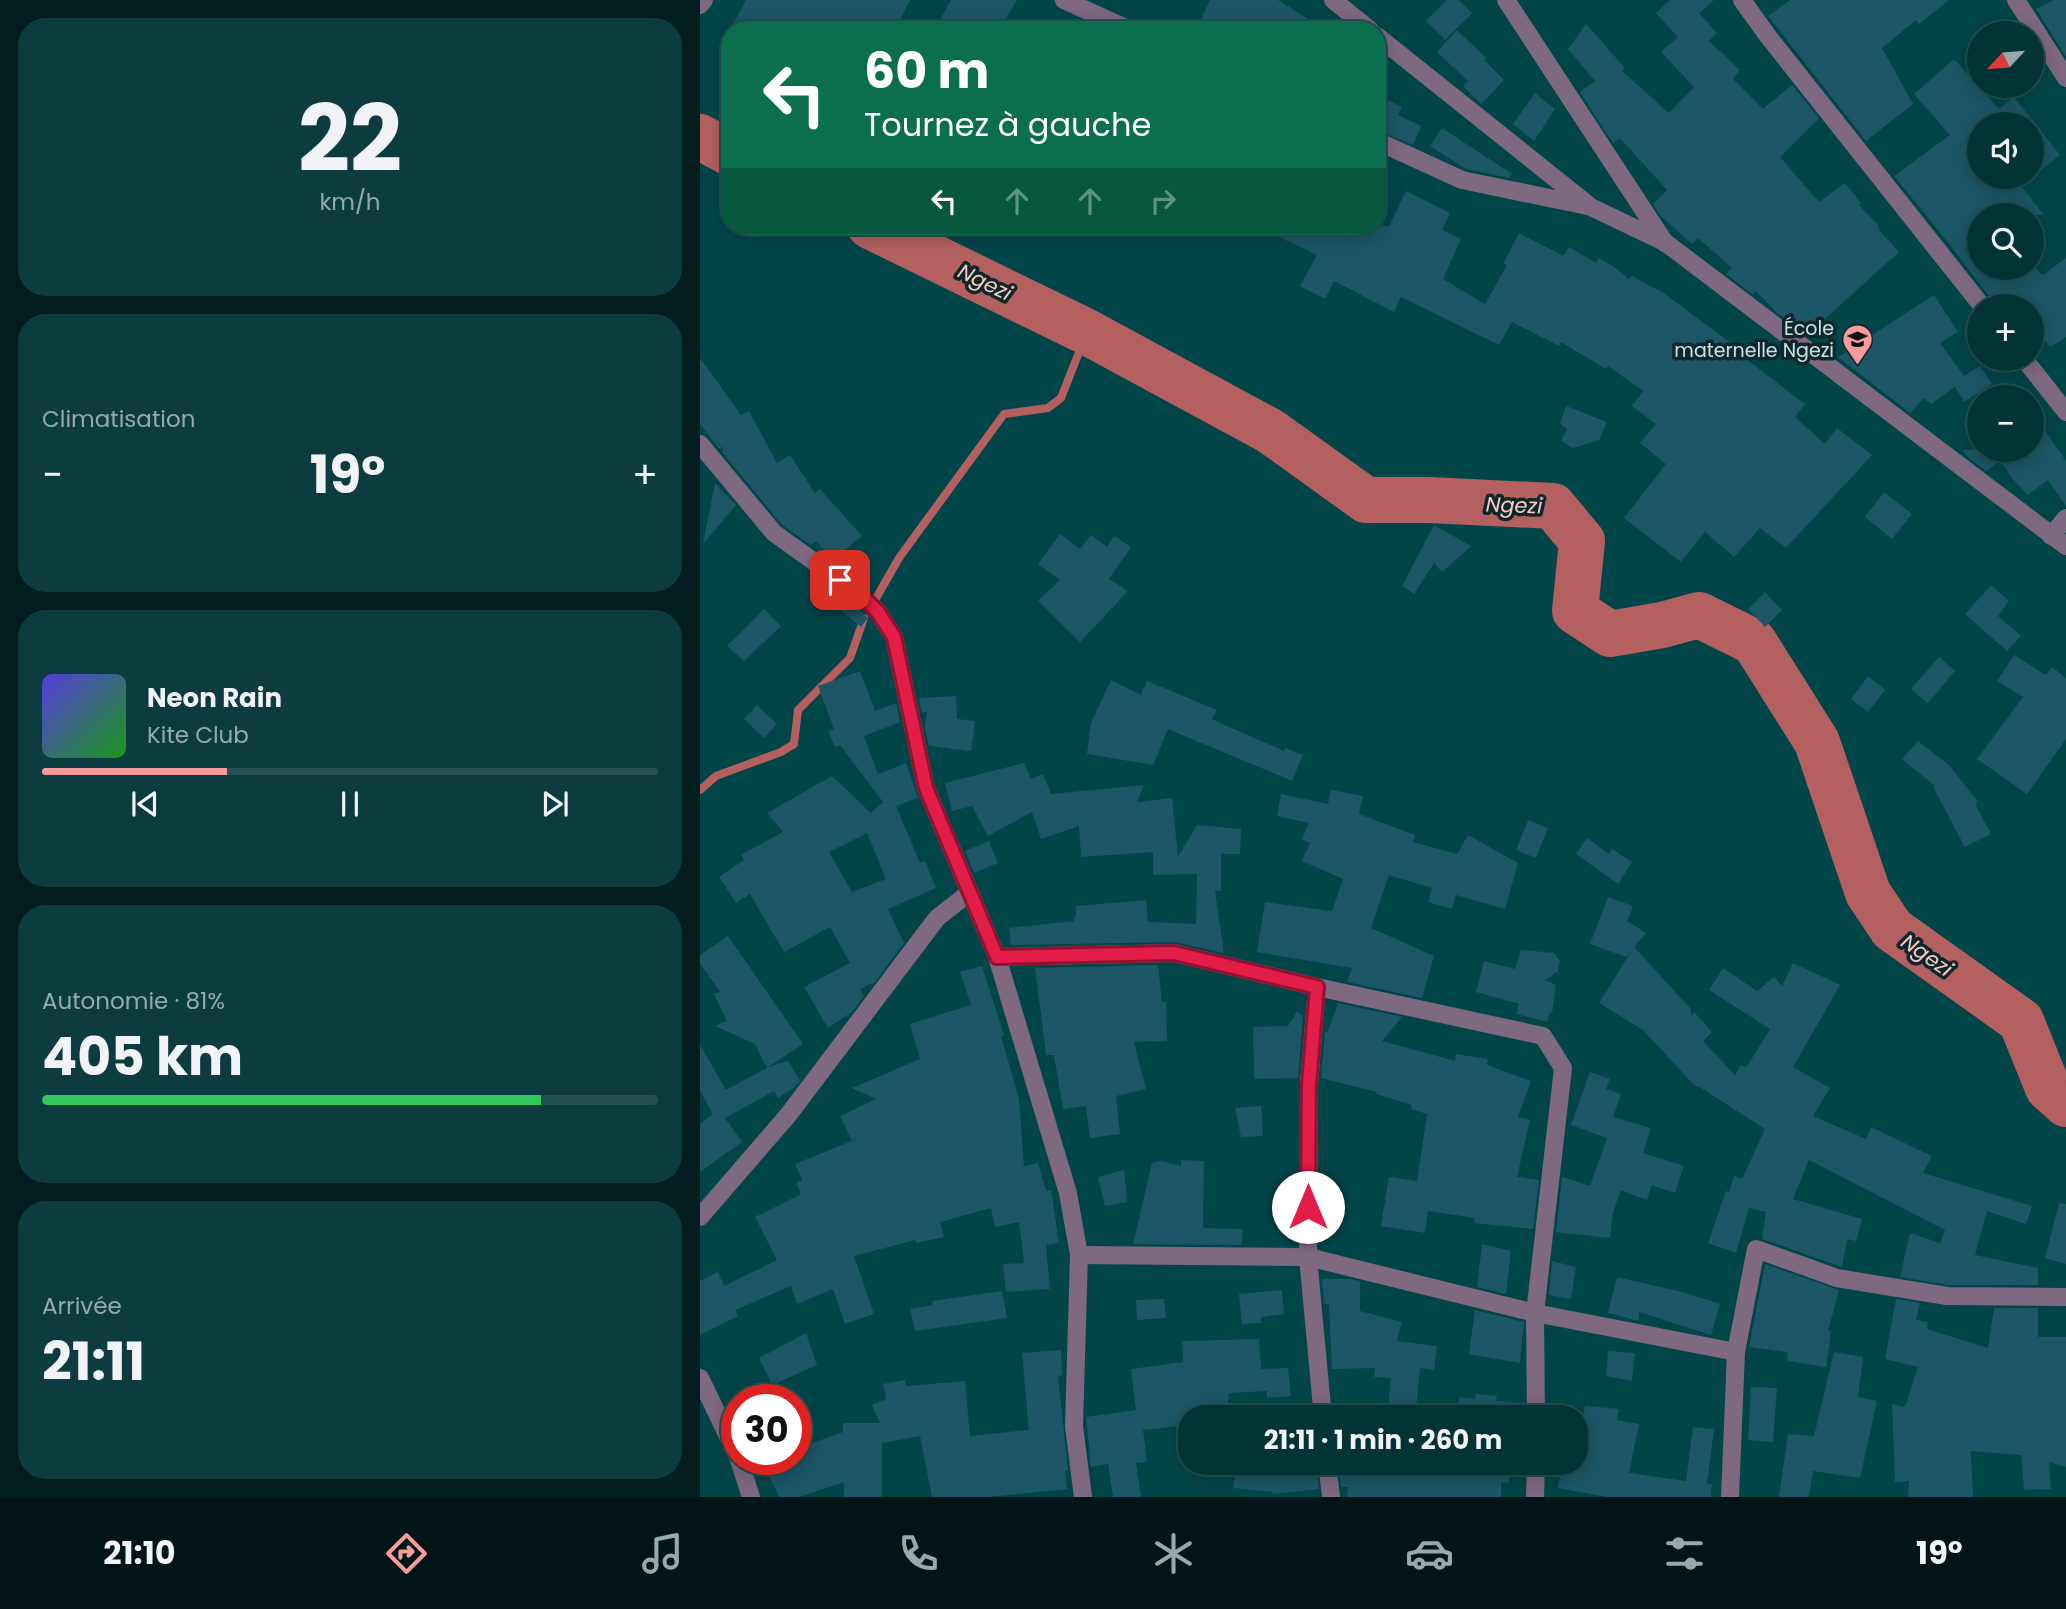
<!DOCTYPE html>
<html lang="fr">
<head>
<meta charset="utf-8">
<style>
  :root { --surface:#023437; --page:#0c3c3f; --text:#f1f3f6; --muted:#96aaad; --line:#234f52; --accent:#f59b9a }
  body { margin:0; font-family:Poppins,sans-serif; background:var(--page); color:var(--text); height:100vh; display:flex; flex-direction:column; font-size:26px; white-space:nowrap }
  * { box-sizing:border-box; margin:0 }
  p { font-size:23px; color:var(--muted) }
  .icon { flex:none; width:38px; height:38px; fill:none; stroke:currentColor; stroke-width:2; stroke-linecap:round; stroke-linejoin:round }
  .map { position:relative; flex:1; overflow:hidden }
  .sheet { display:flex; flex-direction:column; gap:18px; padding:18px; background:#011d1e; width:700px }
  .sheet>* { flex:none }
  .banner { position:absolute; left:21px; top:21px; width:665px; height:214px; border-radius:28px; box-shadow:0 4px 18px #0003,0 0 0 2px var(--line); background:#0b6e4f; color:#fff; overflow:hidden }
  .needle { width:46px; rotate:244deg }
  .controls { position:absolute; left:1267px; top:21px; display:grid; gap:14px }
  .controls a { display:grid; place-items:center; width:77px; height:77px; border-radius:50%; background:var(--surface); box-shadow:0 4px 18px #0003,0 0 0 2px var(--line); font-size:35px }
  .speed { position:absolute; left:21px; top:1384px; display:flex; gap:14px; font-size:35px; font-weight:700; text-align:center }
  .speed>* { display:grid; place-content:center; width:91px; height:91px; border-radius:50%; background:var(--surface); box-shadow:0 4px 18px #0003,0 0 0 2px var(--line); line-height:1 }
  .speed .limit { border:10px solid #d22; background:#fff; color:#111 }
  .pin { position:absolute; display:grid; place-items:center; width:60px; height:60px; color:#fff; margin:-30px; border-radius:14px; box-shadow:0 4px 10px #0006 }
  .me { position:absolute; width:77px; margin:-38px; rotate:0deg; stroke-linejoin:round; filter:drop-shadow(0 0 5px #0008) }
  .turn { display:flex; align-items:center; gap:24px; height:147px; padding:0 28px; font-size:32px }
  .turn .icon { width:91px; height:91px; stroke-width:2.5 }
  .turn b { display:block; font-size:49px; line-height:60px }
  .lanes { display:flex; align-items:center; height:66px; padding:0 28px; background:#0003; justify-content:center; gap:35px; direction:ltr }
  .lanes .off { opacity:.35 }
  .big { font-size:52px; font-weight:700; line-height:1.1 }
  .sheet .card { flex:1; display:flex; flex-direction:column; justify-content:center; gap:10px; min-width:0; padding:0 24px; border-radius:28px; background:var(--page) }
  .sheet .dial { align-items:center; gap:0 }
  .dial b { font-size:91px; line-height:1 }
  .song { display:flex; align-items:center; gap:21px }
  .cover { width:84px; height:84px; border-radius:10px; background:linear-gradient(135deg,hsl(250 70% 55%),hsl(120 70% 35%)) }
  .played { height:7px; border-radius:4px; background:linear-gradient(90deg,var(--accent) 30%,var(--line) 30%) }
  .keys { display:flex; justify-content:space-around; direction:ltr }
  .heat { display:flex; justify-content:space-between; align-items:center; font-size:38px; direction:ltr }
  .charge { height:10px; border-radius:5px; background:linear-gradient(90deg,#34c759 81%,var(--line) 0) }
  .trip { position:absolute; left:478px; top:1405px; width:410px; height:70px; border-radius:28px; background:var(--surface); box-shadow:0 4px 18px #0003,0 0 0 2px var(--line); font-weight:700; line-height:70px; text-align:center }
  .tabs { display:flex; height:112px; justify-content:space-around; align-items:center; background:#011516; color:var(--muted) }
  .tabs .icon { width:49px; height:49px }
  .tabs .active { color:var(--accent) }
  .tabs b { font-size:32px; color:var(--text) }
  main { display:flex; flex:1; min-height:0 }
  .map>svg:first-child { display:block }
</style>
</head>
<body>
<main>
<section class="sheet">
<div class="card dial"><b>22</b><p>km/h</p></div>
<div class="card"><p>Climatisation</p>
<div class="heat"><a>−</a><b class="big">19°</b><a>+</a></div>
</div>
<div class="card">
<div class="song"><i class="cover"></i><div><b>Neon Rain</b><p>Kite Club</p></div></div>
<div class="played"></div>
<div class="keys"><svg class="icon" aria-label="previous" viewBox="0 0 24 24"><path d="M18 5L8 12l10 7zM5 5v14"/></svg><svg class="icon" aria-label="pause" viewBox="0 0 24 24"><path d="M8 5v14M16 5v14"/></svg><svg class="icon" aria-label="next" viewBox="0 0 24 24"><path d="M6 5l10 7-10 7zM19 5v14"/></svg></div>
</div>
<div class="card"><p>Autonomie · 81%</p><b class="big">405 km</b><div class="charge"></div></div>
<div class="card"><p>Arrivée</p><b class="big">21:11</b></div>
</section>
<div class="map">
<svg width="1366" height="1497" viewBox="0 0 1366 1497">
  <rect width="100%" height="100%" fill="#024549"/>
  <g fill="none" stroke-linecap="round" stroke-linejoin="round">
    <g stroke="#b46060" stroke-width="8">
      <polyline points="171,607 199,558 304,414 348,408 361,398 387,332"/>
      <polyline points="0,790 16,776 81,752 94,744 98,710 150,658 164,618"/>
    </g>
    <g stroke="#b46060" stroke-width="46">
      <polyline points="0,137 30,153"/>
      <polyline points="170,226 387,332 570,431 666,500 729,500 853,506 882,541 875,611 910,634 962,625 999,615 1054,642 1117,742 1168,893 1192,929 1321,1021 1348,1088 1366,1104"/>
    </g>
  </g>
  <g fill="#1c5667" fill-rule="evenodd">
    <polygon points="46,0 210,0 195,30 30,30"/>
    <polygon points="251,0 317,0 299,30 234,30"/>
    <polygon points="510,0 578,0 626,30 496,30"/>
    <polygon points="747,0 759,0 772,13 745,40 726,21"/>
    <polygon points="970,0 1014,0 999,13 1017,33 1009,41 1040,70 1033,79 1063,109 1092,85 1119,118 1080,157 1119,202 1145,183 1161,203 1159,205 1178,225 1179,230 1199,252 1107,335 1077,313 1056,291 1052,294 1026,274 1032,268 998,238 992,244 960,215 953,204 967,190 920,138 913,143 880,92 895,81 868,49 886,24 925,68 922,71 969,113 994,87 961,52 978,37 956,13"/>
    <polygon points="1090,0 1249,0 1219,24 1216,20 1182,48 1213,104 1166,141 1068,16"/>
    <polygon points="1354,0 1366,0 1366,57 1336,9"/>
    <polygon points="757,30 786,58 784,60 804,80 781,104 763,86 768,81 737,52"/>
    <polygon points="1254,59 1299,109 1314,97 1360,155 1332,177 1332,124 1279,124 1279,177 1314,177 1344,215 1279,215 1279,268 1335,268 1343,275 1366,258 1366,337 1350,347 1332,322 1332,306 1293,306 1291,299 1250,245 1194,176 1250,135 1214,94"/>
    <polygon points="835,93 855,109 834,141 813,124"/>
    <polygon points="677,94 702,107 698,115 721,126 713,145 677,130"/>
    <polygon points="742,128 812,174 809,178 766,169 730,146"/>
    <polygon points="706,191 750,213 742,230 761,239 743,279 785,304 807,265 803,264 819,233 863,256 869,247 896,263 899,258 916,268 929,279 932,276 965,294 1048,356 1046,359 1105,404 1095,417 1125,444 1137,428 1172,455 1086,548 1060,528 1034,557 1005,532 981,562 924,518 966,464 940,443 956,424 932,406 943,391 908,366 906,369 861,342 859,346 812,322 799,345 701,297 694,312 634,281 625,299 600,286 617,255 556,226 689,226"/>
    <polygon points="1234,295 1258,332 1240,343 1264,376 1280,366 1292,384 1264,402 1255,387 1231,404 1224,398 1210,413 1138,357"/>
    <polygon points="0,358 41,415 49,411 77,463 90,455 115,493 120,489 162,536 133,560 116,541 111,545 82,525 22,452 23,445 20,450 0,424"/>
    <polygon points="866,406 907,422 899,440 873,448 861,441 867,429 860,423"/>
    <polygon points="1332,412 1366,461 1366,506 1348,480 1328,495 1315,482 1300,461 1286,471 1268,457 1262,450 1332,450"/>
    <polygon points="15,483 36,505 3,544"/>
    <polygon points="1184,492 1212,514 1192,539 1165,517"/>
    <polygon points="734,525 771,546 742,572 734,563 714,594 702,586"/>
    <polygon points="360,534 380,549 391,535 407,547 414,536 431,547 409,579 428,591 380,642 338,601 360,580 338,564"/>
    <polygon points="1291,585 1309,601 1298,616 1321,636 1307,651 1265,614"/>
    <polygon points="131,588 155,605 168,618 161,627 124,596"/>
    <polygon points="1065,592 1082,610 1065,627 1048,609"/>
    <polygon points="64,609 81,626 44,661 27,646"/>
    <polygon points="1314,655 1346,675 1352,667 1366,678 1366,739 1327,794 1277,759 1323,697 1297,681"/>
    <polygon points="1239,657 1255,671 1228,703 1211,689"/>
    <path d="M160 671 175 711 196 703 200 722 164 736 178 774 206 763 218 798 196 806 220 863 225 861 236 888 188 909 204 943 175 982 160 989 164 996 152 1012 128 1028 104 987 150 963 130 927 84 952 50 894 36 903 19 877 44 860 41 855 83 832 67 813 132 776 171 813 183 802 140 745 135 747 128 731 134 729 118 686ZM167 833 186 879 152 892 129 852Z"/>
    <polygon points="1168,676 1185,690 1168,712 1151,699"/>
    <polygon points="411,680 441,695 447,681 517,710 512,719 527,726 584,751 585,748 603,755 592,781 468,729 453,765 387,754 391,723"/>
    <polygon points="256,696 257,719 275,721 271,751 229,746 225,729 227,711 222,713 219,698"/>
    <polygon points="57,705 77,724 64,738 44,719"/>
    <polygon points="1218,741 1250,766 1278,802 1275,804 1291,834 1265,847 1233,787 1235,786 1202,759"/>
    <polygon points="324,763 331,779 343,774 351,794 444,785 437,802 472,798 478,857 497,825 541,829 540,854 521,854 521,891 515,891 524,953 474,942 311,945 309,928 374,921 374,917 376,917 376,906 446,900 448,922 496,924 497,874 453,875 453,852 381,857 379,826 341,839 332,812 288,836 272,806 252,811 245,783"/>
    <polygon points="631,790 663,796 659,814 715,835 713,842 757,854 768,835 818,863 805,909 756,895 752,909 728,902 732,888 689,875 671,928 734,956 722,998 647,982 652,968 557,952 565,902 632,911 643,879 602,861 610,843 602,839 609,823 577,816 581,794 628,804"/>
    <polygon points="828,820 848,828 836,858 816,850"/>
    <polygon points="887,838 909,854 912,849 932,862 918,884 876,854"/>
    <polygon points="289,841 298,863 274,873 265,851"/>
    <polygon points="908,897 933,906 927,921 946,933 926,957 890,944"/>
    <polygon points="28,936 103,1044 68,1067 88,1061 100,1081 94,1088 78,1098 74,1091 25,1118 42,1142 0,1172 0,1124 13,1114 0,1091 0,1045 26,1090 67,1068 55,1044 15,1026 27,1021 14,994 20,992 0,963 0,955"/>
    <polygon points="934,947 990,1008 992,1016 994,1012 1012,1032 1003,1041 1035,1075 1041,1065 1046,1068 1070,1029 1009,990 1023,968 1057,991 1074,977 1082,986 1093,963 1140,985 1093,1067 1130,1088 1113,1116 1166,1139 1171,1127 1232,1156 1223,1173 1332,1206 1326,1224 1287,1211 1275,1255 1338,1268 1338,1285 1248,1285 1200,1277 1210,1233 1240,1243 1245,1230 1109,1160 1093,1199 1162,1219 1156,1241 1147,1239 1142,1267 1062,1239 1066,1212 1049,1208 1036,1253 1008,1243 1026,1191 1029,1192 1034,1176 1042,1179 1065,1129 998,1086 996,1087 943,1030 899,1003"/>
    <polygon points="821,950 854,953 860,961 858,971 845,980 856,985 852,1013 850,1012 847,1022 816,1014 819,1004 776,992 784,961 815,969"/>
    <polygon points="458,965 462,1002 466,1002 467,1041 434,1042 446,1089 416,1096 420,1134 390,1138 386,1106 363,1109 354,1055 346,1055 335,968"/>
    <polygon points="282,966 304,1035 301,1036 319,1099 324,1166 338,1163 346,1191 351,1190 359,1243 346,1245 350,1289 306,1292 303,1264 324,1263 319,1222 295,1227 291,1208 240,1222 244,1237 216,1243 215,1240 154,1256 174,1314 145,1324 133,1289 97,1304 91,1286 35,1310 38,1316 0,1335 0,1281 18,1272 24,1286 77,1260 55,1217 101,1194 96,1183 102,1180 95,1164 152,1141 140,1116 176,1099 152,1088 220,1059 210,1024 271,1005 260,972"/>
    <polygon points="638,1003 702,1017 682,1041 755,1061 756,1054 788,1059 787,1065 831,1081 818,1117 830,1120 817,1177 839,1180 833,1229 774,1223 775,1218 728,1211 725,1233 681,1226 689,1177 717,1181 727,1114 711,1109 712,1105 676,1094 677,1092 621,1078 625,1031 627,1033"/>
    <polygon points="597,1012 603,1016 598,1078 554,1079 553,1027 588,1026"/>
    <polygon points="890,1072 910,1079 906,1089 921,1094 913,1117 951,1128 943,1153 984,1166 975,1193 952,1185 947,1200 921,1190 913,1212 910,1238 856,1232 862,1177 890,1186 907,1138 871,1125"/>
    <polygon points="561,1106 563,1136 541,1137 535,1108"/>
    <polygon points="481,1160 504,1161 503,1228 543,1229 542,1245 433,1244 452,1163 461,1161 481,1166"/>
    <polygon points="424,1170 427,1202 405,1206 398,1177"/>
    <polygon points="1359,1203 1366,1204 1366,1264 1345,1258"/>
    <polygon points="782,1244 811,1251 806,1294 777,1287"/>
    <polygon points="852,1261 876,1267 871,1299 849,1295"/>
    <polygon points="1065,1264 1139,1290 1128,1331 1131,1331 1126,1367 1087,1361 1088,1352 1049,1347"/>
    <polygon points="917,1277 982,1292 1020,1304 1011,1335 939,1312 939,1321 908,1313"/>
    <polygon points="622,1279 651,1279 660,1281 660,1311 702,1322 697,1341 737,1346 734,1370 720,1368 715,1418 687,1418 691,1378 674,1377 675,1368 632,1369 629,1304 624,1304"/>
    <polygon points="582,1290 584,1314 561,1317 561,1323 542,1324 539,1294"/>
    <polygon points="302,1291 307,1318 215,1331 210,1309 233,1305 232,1301"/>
    <polygon points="464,1299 466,1318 437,1320 436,1300"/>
    <polygon points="1196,1299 1220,1303 1216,1320 1228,1322 1227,1329 1288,1348 1294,1308 1338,1308 1338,1337 1366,1337 1366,1467 1349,1462 1351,1489 1324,1490 1321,1455 1271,1451 1273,1497 1208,1497 1209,1481 1195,1482 1192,1404 1205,1407 1218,1367 1185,1359"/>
    <polygon points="775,1310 824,1322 820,1363 769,1354"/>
    <polygon points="106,1333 117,1365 72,1385 59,1358"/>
    <polygon points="559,1339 561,1369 588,1368 591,1396 567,1398 567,1391 529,1393 526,1418 490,1418 490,1425 443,1430 447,1462 436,1463 441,1497 413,1497 408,1464 391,1467 386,1417 436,1410 431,1369 483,1362 482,1341"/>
    <polygon points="361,1350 362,1375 358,1376 368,1470 365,1471 367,1489 288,1497 232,1497 220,1436 182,1443 182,1497 144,1497 144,1482 99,1497 79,1497 65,1467 80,1460 96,1460 99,1448 143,1432 143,1423 180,1423 172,1405 186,1399 183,1384 205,1380 206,1386 265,1381 270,1436 329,1430 322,1353"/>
    <polygon points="908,1351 935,1353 932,1381 906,1376"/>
    <polygon points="1134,1352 1163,1357 1158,1397 1177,1401 1160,1478 1113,1471 1109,1497 1079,1497 1088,1434 1114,1436"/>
    <polygon points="1051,1387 1077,1388 1073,1442 1048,1440"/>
    <polygon points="776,1394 797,1396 796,1401 819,1403 819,1418 756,1418 759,1397 775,1399"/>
    <polygon points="885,1406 919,1409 917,1420 939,1424 929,1473 986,1481 993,1427 1014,1429 1007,1484 1012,1484 1011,1497 907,1497 858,1488 862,1463 875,1463 875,1451"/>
    <polygon points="536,1463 616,1463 619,1489 572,1494 572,1492 533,1488"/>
    <polygon points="638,1463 811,1463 809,1483 801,1482 801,1497 647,1497 648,1487 641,1487"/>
  </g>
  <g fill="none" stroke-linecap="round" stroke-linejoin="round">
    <g stroke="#7e6882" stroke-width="18">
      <polyline points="364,0 430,30"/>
      <polyline points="633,0 670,30"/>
      <polyline points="806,0 965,243"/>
      <polyline points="1042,0 1067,35 1282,306"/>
      <polyline points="1316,0 1366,78"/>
      <polyline points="0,5 4,0"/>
      <polyline points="677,36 891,207 966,243 1366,546"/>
      <polyline points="677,141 762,180 888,206"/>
      <polyline points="1324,359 1366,412"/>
      <polyline points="0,444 74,533 162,596 178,612 194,637 226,788 297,957 368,1193 379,1255 374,1426 383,1497"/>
      <polyline points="1351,536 1366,518"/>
      <polyline points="297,957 474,953 617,987 843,1036 863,1068 835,1313 836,1418"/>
      <polyline points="617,987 609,1084 608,1257 623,1418"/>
      <polyline points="0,1217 89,1114 237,918 269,893"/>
      <polyline points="379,1255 608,1257 835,1313 1036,1352"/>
      <polyline points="0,1378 37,1455"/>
      <polyline points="39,1460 51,1497"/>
      <polyline points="627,1463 631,1497"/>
      <polyline points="835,1497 836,1463"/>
      <polyline points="1030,1497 1036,1352 1056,1249 1137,1278 1247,1296 1366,1297"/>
    </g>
  </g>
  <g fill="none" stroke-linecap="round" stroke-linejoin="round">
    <defs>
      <polyline id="route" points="140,580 162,596 178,612 194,637 226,788 297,957 474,953 617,987 609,1084 608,1207"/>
    </defs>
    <use href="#route" stroke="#92132f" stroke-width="18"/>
    <use href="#route" stroke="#e11d48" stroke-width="12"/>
  </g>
  <defs>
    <symbol id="school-pin" viewBox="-11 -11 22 30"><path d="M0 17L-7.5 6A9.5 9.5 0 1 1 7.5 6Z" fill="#f59b9a" stroke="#102729"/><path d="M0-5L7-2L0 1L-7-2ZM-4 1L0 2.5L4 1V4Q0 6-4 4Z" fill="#111"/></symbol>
  </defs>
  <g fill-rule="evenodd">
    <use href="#school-pin" x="1140" y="322" width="35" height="47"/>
  </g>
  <g text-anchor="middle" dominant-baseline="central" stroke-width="7" stroke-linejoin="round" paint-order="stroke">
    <g font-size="19" fill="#c8e4e6" stroke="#102729" text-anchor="end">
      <text x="1134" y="328">École<tspan x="1134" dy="22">maternelle Ngezi</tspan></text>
    </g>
    <g font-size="21" font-style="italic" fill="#f9c9c7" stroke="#102729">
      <text transform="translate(285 282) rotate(26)">Ngezi</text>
      <text transform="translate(814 505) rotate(2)">Ngezi</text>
      <text transform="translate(1227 955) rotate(35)">Ngezi</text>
    </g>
  </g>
</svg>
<div class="controls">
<a><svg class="needle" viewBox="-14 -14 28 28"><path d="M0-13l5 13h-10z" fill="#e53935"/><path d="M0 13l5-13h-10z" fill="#96aaad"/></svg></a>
<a><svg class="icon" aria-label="sound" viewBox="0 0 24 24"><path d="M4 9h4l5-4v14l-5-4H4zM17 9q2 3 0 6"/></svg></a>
<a><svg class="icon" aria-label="search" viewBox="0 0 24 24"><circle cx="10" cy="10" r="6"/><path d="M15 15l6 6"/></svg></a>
<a>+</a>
<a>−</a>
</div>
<div class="speed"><div class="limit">30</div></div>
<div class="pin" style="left:140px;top:580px;background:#d93025"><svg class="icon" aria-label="arrive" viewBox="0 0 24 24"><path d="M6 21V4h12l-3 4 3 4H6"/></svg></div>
<svg class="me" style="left:608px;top:1207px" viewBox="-20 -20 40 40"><circle r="19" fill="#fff"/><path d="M0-13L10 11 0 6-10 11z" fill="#e11d48"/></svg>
<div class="trip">21:11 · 1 min · 260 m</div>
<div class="banner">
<div class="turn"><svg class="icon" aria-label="left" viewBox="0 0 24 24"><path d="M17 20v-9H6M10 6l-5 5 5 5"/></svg><div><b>60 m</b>Tournez à gauche</div></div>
<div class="lanes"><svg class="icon" aria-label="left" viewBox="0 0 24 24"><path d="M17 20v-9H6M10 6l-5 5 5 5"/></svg><svg class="icon off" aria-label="ahead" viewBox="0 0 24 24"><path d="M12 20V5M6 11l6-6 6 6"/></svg><svg class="icon off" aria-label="ahead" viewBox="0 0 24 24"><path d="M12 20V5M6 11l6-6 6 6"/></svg><svg class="icon off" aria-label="right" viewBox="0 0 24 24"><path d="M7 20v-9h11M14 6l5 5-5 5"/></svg></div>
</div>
</div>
</main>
<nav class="tabs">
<b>21:10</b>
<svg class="icon active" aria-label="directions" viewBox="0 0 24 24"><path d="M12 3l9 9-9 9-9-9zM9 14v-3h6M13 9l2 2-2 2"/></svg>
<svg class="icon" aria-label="music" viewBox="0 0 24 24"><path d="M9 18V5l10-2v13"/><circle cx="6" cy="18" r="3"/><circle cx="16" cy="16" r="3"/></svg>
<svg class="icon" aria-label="phone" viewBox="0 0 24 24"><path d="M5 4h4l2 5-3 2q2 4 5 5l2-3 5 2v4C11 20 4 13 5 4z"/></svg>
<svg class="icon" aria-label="climate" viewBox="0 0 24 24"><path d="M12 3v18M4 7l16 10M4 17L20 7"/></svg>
<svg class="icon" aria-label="car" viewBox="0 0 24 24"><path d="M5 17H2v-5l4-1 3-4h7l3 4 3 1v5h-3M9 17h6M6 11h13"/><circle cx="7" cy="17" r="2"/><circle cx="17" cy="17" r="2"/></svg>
<svg class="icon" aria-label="filters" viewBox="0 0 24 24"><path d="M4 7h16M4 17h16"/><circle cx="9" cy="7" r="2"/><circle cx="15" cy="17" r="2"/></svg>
<b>19°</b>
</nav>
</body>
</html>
